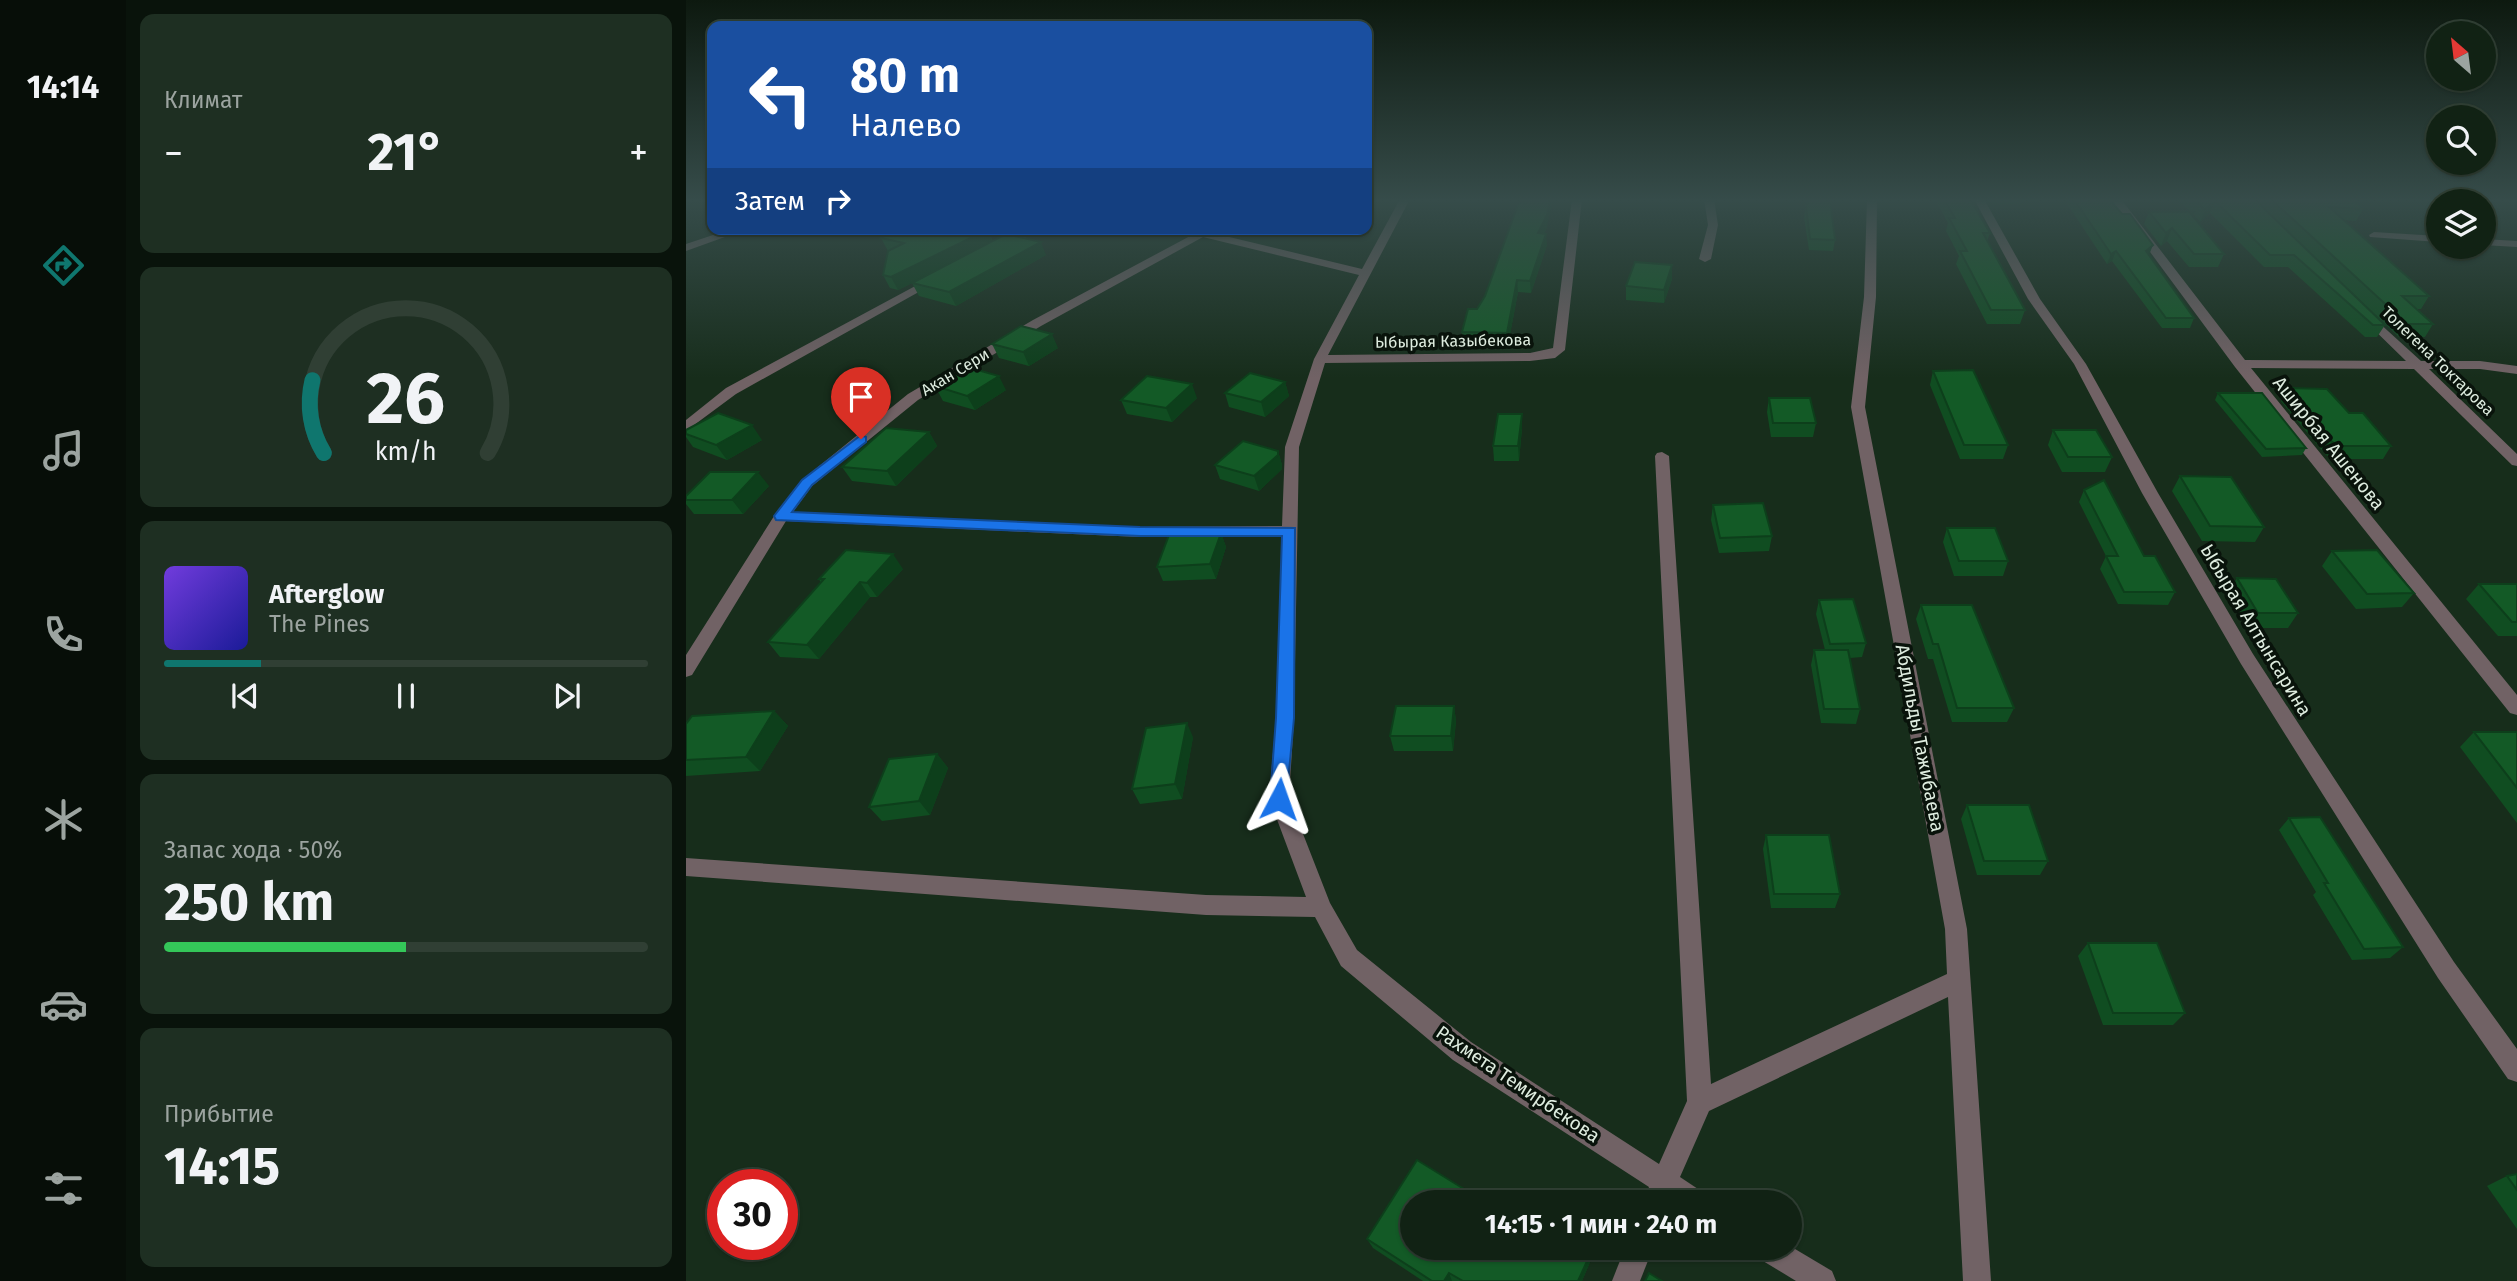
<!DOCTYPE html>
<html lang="ru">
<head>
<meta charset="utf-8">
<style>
  :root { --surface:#112214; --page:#1e2f22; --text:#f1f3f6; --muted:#9ca4a0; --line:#303f34; --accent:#0f766e }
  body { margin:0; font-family:"Fira Sans",sans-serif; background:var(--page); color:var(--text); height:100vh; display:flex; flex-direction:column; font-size:26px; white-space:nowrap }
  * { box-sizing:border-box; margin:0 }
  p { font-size:23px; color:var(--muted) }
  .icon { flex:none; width:38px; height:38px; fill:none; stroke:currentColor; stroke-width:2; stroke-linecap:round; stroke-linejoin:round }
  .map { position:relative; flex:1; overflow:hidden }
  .panel { display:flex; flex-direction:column; gap:14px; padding:14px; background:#09130b; width:560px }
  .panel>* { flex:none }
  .top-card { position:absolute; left:21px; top:21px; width:665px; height:214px; border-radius:14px; box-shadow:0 2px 5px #0004,0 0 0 2px var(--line); background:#1a4fa0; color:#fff; overflow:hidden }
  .needle { width:46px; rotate:332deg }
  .fabs { position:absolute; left:1740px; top:21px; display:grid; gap:14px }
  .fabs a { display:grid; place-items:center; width:70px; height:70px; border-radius:50%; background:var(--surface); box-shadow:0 2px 5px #0004,0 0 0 2px var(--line); font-size:35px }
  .speed { position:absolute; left:21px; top:1169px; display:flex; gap:14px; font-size:35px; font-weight:700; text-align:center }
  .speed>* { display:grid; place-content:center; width:91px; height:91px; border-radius:50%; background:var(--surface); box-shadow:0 2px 5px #0004,0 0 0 2px var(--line); line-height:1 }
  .speed .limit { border:10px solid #d22; background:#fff; color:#111 }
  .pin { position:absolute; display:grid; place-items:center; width:60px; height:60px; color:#fff; margin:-72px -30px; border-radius:50% 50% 50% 0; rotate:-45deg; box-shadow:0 0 7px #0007 }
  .pin .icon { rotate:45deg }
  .me { position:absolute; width:77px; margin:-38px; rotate:4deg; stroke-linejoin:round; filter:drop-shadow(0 0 5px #0008) }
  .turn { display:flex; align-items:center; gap:24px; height:147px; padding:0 28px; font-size:32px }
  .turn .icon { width:91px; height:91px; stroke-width:2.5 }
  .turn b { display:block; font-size:49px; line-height:60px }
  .then { display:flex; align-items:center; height:66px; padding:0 28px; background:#0003; gap:14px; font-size:26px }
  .big { font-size:52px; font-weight:700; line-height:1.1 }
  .panel .tile { flex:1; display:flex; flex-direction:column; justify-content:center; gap:10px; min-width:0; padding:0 24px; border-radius:14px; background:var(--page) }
  .panel .dial { align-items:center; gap:0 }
  .dial svg { height:182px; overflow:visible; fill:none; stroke:var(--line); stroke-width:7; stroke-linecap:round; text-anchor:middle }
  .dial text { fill:var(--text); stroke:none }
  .song { display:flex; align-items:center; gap:21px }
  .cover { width:84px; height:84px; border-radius:10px; background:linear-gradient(135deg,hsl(260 70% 55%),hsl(240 70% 35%)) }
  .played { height:7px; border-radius:4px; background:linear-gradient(90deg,var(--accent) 20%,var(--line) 20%) }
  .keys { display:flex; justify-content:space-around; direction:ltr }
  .heat { display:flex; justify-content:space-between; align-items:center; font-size:38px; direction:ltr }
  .charge { height:10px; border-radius:5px; background:linear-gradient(90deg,#34c759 50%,var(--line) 0) }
  .trip { position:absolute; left:714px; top:1190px; width:402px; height:70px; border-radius:35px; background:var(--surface); box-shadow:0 2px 5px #0004,0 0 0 2px var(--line); font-weight:700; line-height:70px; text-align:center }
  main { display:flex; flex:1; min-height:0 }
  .dock { display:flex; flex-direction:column; width:126px; justify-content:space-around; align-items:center; background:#070e08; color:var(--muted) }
  .dock .icon { width:49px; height:49px }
  .dock .on { color:var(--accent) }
  .dock b { font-size:32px; color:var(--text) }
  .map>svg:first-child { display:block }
</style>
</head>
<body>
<main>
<nav class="dock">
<b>14:14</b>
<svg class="icon on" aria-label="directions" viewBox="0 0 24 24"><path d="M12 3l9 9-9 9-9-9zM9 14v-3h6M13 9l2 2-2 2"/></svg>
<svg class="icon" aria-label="music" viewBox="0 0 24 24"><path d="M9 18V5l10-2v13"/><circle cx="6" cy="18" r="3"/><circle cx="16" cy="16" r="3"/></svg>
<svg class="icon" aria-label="phone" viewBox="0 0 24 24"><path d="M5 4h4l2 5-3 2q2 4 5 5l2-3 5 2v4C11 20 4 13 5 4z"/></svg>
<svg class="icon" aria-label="climate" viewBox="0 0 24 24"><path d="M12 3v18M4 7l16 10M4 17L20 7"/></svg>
<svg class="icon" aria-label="car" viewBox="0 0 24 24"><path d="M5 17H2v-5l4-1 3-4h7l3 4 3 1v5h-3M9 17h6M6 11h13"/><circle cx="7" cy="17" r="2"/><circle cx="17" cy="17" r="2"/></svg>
<svg class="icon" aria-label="filters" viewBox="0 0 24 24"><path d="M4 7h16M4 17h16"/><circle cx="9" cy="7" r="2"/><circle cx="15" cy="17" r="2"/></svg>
</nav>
<section class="panel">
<div class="tile"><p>Климат</p>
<div class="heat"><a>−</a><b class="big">21°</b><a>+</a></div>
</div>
<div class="tile dial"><svg viewBox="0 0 100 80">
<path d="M14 69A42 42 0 1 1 86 69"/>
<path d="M14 69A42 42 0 0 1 9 37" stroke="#0f766e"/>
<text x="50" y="56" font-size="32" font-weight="700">26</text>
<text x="50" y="72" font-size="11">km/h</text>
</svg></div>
<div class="tile">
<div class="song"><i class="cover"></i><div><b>Afterglow</b><p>The Pines</p></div></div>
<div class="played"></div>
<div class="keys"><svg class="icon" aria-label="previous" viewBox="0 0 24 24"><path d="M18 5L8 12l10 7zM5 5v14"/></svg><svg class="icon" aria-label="pause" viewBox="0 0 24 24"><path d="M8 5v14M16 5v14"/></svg><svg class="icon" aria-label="next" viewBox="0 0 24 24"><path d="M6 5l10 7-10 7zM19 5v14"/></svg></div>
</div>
<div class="tile"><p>Запас хода · 50%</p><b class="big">250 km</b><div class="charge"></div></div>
<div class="tile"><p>Прибытие</p><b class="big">14:15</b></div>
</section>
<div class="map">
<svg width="1831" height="1281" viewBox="0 0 1831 1281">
  <rect width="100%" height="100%" fill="#172d1b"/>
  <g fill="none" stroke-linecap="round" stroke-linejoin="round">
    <g fill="#716265" fill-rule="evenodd">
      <path d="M714 199H724L642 355 844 353 867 348 886 199H896L879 350 869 358 844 361 639 363 613 447 608 718 603 798 644 903 671 950 785 1042 973 1164 1001 1101 969 456 971 453 976 452 983 456 1025 1084 1261 974 1259 929 1165 407 1178 297 1181 199H1191L1190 297 1179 407 1281 929 1305 1281H1277L1262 997 1023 1111 994 1177 1018 1193 1022 1202H957L963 1187 767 1060 655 966 629 917 520 915 0 876V858L520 895 620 897 583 798 590 718 596 536 454 537 100 521 6 675 0 677V655L90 513 116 480 222 394 347 320 506 235 491 229H510L676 269ZM517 237 673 275 628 359 599 447 596 526 454 527 107 512 126 486 232 400 355 326Z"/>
      <polygon points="1018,199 1028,199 1032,225 1025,259 1019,262 1013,259 1022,225"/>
      <polygon points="1288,199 1298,199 1354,299 1400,364 1472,493 1567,654 1768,962 1831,1049 1831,1082 1822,1079 1752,978 1555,664 1456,493 1388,364 1342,299"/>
      <polygon points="1425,199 1435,199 1559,360 1720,361 1676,318 1676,312 1680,311 1735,361 1794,361 1831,366 1831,374 1794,369 1743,369 1831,454 1831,466 1826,465 1728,369 1565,368 1831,695 1831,715 1824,713 1549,367"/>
      <polygon points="45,229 61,229 0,251 0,244"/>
      <polygon points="341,229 355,229 316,250 306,248"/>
      <polygon points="1688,232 1752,236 1752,242 1684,237 1683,235"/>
      <polygon points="1797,239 1831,241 1831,247 1797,245"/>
      <polygon points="246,277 256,279 50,394 0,431 0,420 40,388"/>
      <polygon points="1104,1246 1146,1271 1150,1281 1110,1281 1072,1258 1068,1248"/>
      <polygon points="939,1248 967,1248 954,1281 926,1281"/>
    </g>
  </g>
  <g fill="#104d21">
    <polygon points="1121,199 1153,199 1153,200 1144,199 1149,240 1147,251 1123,250 1118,217"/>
    <polygon points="1249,199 1284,199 1304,233 1301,241 1339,310 1334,324 1301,324 1270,264 1273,256 1260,231 1262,223"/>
    <polygon points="1304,199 1337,199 1335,204 1307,204"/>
    <polygon points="1378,199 1423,199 1508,318 1504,328 1476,328 1426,261 1421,264"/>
    <polygon points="1492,199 1667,199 1677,209 1670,221 1657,220 1743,296 1735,309 1731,309 1747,324 1739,337 1713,337 1638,266 1699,325 1691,337 1679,337 1602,267 1578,267 1524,213 1514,222 1507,214 1506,215 1538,254 1532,267 1503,267 1481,241 1475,246 1458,224 1463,212 1505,212"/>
    <polygon points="861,227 858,234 861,245 845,293 832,292 822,345 777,345 776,332 791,309"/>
    <polygon points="301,230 307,241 360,255 270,306 233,296 226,283 212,290 204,288 197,275 202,251 195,238"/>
    <polygon points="986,265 986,279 978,303 940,300 940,286"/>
    <polygon points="306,344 372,348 343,366 313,358"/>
    <polygon points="1247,371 1322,445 1317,459 1274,459 1244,385"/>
    <polygon points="599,382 603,396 579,417 543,407 539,393"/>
    <polygon points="249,386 320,390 289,410 257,401"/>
    <polygon points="1602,388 1663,413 1705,446 1697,459 1646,459 1639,454 1595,401"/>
    <polygon points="1532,393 1620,448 1616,455 1576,457 1529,400"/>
    <polygon points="511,398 486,422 441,414 435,400"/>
    <polygon points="1083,398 1130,423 1127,437 1085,437 1081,412"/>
    <polygon points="836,414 836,428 833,461 808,461 807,446"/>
    <polygon points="0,430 76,440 41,460 7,447 0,437"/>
    <polygon points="1367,430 1426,457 1419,472 1376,472 1362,445"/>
    <polygon points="243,432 251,446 210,486 166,481 156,467"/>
    <polygon points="592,451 596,465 596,469 573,491 534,479 529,465"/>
    <polygon points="1494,476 1578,527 1569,542 1516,541 1486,491"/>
    <polygon points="83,486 57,514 8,514 0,504 0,496"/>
    <polygon points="1398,490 1489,592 1482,605 1432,604 1414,569 1420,556 1393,502"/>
    <polygon points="1027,505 1086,536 1083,551 1033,553 1025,520"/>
    <polygon points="1261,528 1322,561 1317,576 1268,576 1257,542"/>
    <polygon points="535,533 540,547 530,579 477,581 471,567"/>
    <polygon points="1646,551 1728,593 1716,607 1670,609 1636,566"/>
    <polygon points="217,569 191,597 184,597 133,659 94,657 82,642 135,583 133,579"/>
    <polygon points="1551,578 1612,613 1602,628 1562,628 1542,593"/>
    <polygon points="1793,584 1831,584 1831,636 1812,636 1780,599"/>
    <polygon points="1133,600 1180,643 1176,657 1164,658 1174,709 1170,724 1135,723 1125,665 1128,650 1139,650 1130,614"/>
    <polygon points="1235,605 1328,708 1321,722 1266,722 1247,659 1242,659 1230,619"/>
    <polygon points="768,706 770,721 767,751 708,751 704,736"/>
    <polygon points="88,711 102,726 74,771 0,776 0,724"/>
    <polygon points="1788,732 1831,732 1831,823 1774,747"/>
    <polygon points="507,737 496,799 454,804 446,789"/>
    <polygon points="251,754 262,768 244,815 196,821 183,807"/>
    <polygon points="1281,805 1362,861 1354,875 1291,875 1275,819"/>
    <polygon points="1603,818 1717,947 1704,958 1666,960 1627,895 1630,892 1593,830"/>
    <polygon points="1080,835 1154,894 1149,908 1085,908 1077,849"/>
    <polygon points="1402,943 1499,1013 1487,1025 1417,1025 1392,956"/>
    <polygon points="1831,1174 1831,1229 1801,1186 1821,1176"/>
    <polygon points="726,1202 910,1248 896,1281 737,1281 687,1248 681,1239"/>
  </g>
  <g fill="#0d3f1b">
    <polygon points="864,199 867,199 861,227 852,245 852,233"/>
    <polygon points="1529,201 1524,213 1514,222 1519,210"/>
    <polygon points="1486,228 1481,241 1475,246 1480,233"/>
    <polygon points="301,230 307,243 212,290 205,277"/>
    <polygon points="860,234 861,245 845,293 844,281"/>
    <polygon points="355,242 360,255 270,306 263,292"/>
    <polygon points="1467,245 1463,255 1460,251"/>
    <polygon points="1430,251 1426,261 1421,264 1425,254"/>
    <polygon points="986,265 986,279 978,303 978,290"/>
    <polygon points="831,280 832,292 822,345 821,333"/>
    <polygon points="366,334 372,348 343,366 337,352"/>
    <polygon points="313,376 320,390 289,410 281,396"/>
    <polygon points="599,382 603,396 579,417 575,402"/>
    <polygon points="506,384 511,398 486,422 480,408"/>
    <polygon points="836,414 836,428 833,461 832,446"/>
    <polygon points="66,425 76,440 41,460 30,445"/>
    <polygon points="243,432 251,446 210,486 201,471"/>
    <polygon points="592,451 596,465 596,469 573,491 568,476"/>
    <polygon points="72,472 83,486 57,514 46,500"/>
    <polygon points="535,533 540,547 530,579 524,564"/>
    <polygon points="207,554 217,569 191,597 181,583"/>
    <polygon points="174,582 184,597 133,659 121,645"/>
    <polygon points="768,706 770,721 767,751 765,736"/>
    <polygon points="88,711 102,726 74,771 60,757"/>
    <polygon points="501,723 507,737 496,799 489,784"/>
    <polygon points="251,754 262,768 244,815 233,801"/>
    <polygon points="907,1248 910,1248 896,1281 892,1281"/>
    <polygon points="763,1273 766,1281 758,1281"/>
  </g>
  <g fill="#135a26" stroke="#0d3f1b" stroke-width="2">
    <polygon points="838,199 864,199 861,215 852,233 860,234 844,281 831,280 821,333 776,332 782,309 791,309 799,296 833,202 837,202"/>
    <polygon points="1121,199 1144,199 1149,240 1124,239 1120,206"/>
    <polygon points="1258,199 1284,199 1304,233 1297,233 1339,310 1305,310 1274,251 1281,251 1263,218 1269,218"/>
    <polygon points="1388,199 1423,199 1436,214 1444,214 1467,245 1460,251 1508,318 1480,318 1430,251 1425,254"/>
    <polygon points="1508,199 1568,199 1699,325 1687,325 1608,255 1584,255 1529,201 1519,210"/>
    <polygon points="1585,199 1667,199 1677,209 1643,207 1743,296 1716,296 1747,324 1721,324"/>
    <polygon points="1463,212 1508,212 1505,214 1538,254 1508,254 1486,228 1480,233"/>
    <polygon points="211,229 299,229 301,230 205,277 197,275 202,251 218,243 195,238"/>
    <polygon points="320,234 355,242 263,292 226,283"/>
    <polygon points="949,262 986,265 978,290 940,286"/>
    <polygon points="335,326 366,334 337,352 306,344"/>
    <polygon points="281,367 313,376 281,396 249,386"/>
    <polygon points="1287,370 1322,445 1278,445 1247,371"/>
    <polygon points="564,373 599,382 575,402 539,393"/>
    <polygon points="461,376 506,384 480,408 435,400"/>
    <polygon points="1602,388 1641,389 1663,413 1677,413 1705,446 1654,446 1646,442"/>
    <polygon points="1532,393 1576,393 1620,448 1580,449"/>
    <polygon points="1083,398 1124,398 1130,423 1087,423"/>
    <polygon points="32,413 66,425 30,445 0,434 0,430"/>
    <polygon points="812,414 836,414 832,446 807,446"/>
    <polygon points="200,428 243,432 201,471 156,467"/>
    <polygon points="1367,430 1410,430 1426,457 1382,457"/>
    <polygon points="557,441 592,451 592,455 568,476 529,465"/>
    <polygon points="24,472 72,472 46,500 0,500 0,496"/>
    <polygon points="1494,476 1545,477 1578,527 1524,526"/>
    <polygon points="1418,480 1458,556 1469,556 1489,592 1438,592 1420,556 1432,556 1398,490"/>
    <polygon points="1077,503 1086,536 1034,538 1027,505"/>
    <polygon points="1261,528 1309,528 1322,561 1273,561"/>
    <polygon points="535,533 524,564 471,567 483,535"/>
    <polygon points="160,550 207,554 181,583 174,582 121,645 82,642 138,579 133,579"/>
    <polygon points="1691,550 1728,593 1681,594 1646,551"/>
    <polygon points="1551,578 1590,579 1612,613 1572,613"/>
    <polygon points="1793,584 1831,584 1831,622 1826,622"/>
    <polygon points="1167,599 1180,643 1144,644 1133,600"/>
    <polygon points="1235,605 1286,605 1328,708 1271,708 1252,644 1247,644"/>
    <polygon points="1128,650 1162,650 1174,709 1138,709"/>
    <polygon points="710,706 768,706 765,736 704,736"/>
    <polygon points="88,711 60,757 0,760 0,724 6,716"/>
    <polygon points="501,723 489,784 446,789 460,728"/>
    <polygon points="1788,732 1831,732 1831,788"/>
    <polygon points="251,754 233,801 183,807 203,759"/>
    <polygon points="1281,805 1343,805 1362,861 1298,861"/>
    <polygon points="1634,817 1717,947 1678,949 1638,883 1642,883 1603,818"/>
    <polygon points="1080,835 1143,835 1154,894 1088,894"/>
    <polygon points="1402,943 1471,943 1499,1013 1427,1013"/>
    <polygon points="731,1160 799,1202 726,1202 726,1248 907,1248 892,1281 777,1281 763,1273 758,1281 746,1281 681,1239"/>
    <polygon points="1831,1174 1831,1190 1821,1176"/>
    <polygon points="963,1273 976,1281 959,1281"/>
  </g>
  <linearGradient id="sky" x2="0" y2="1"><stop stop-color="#0d190f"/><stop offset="0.53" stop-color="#364c4a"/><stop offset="1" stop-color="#364c4a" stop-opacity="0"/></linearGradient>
  <rect width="1831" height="378" fill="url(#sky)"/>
  <polygon fill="#1a73e8" stroke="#114b97" stroke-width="2" points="175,435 180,437 180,442 126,485 106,512 454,527 609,528 608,718 600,804 593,806 584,799 590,718 596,536 454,536 90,520 88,516 116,480"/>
  <g text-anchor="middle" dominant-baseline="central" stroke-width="7" stroke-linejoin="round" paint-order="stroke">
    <g font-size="16" fill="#deecdf" stroke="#09130b">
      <text transform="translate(767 341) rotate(-1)">Ыбырая Казыбекова</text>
      <text transform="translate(1752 361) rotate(44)">Толегена Токтарова</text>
      <text transform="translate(269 372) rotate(-31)">Акан Сери</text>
    </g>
    <g font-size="19" fill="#deecdf" stroke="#09130b">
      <text transform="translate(1643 443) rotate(51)">Аширбая Ашенова</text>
      <text transform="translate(1570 630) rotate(59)">Ыбырая Алтынсарина</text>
      <text transform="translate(1234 738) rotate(79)">Абдильды Тажибаева</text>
      <text transform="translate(832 1084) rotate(34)">Рахмета Темирбекова</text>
    </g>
  </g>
</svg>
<div class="fabs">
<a><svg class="needle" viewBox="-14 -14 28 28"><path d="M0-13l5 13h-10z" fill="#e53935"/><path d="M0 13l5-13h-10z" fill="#9ca4a0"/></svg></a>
<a><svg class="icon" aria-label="search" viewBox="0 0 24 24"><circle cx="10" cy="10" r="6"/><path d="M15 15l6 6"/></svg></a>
<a><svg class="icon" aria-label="layers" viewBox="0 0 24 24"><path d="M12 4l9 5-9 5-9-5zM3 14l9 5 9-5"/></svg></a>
</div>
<div class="speed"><div class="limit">30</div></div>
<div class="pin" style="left:175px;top:439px;background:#d93025"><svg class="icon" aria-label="arrive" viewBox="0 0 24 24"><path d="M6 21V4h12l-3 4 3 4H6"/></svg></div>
<svg class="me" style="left:593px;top:799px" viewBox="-20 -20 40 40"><path d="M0-17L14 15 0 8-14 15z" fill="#1a73e8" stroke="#fff" stroke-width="4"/></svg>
<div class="trip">14:15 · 1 мин · 240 m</div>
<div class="top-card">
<div class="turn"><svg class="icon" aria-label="left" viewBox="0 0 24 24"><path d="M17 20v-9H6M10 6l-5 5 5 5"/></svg><div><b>80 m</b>Налево</div></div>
<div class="then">Затем<svg class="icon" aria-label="right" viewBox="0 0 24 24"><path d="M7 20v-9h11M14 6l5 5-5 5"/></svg></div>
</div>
</div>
</main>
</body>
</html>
